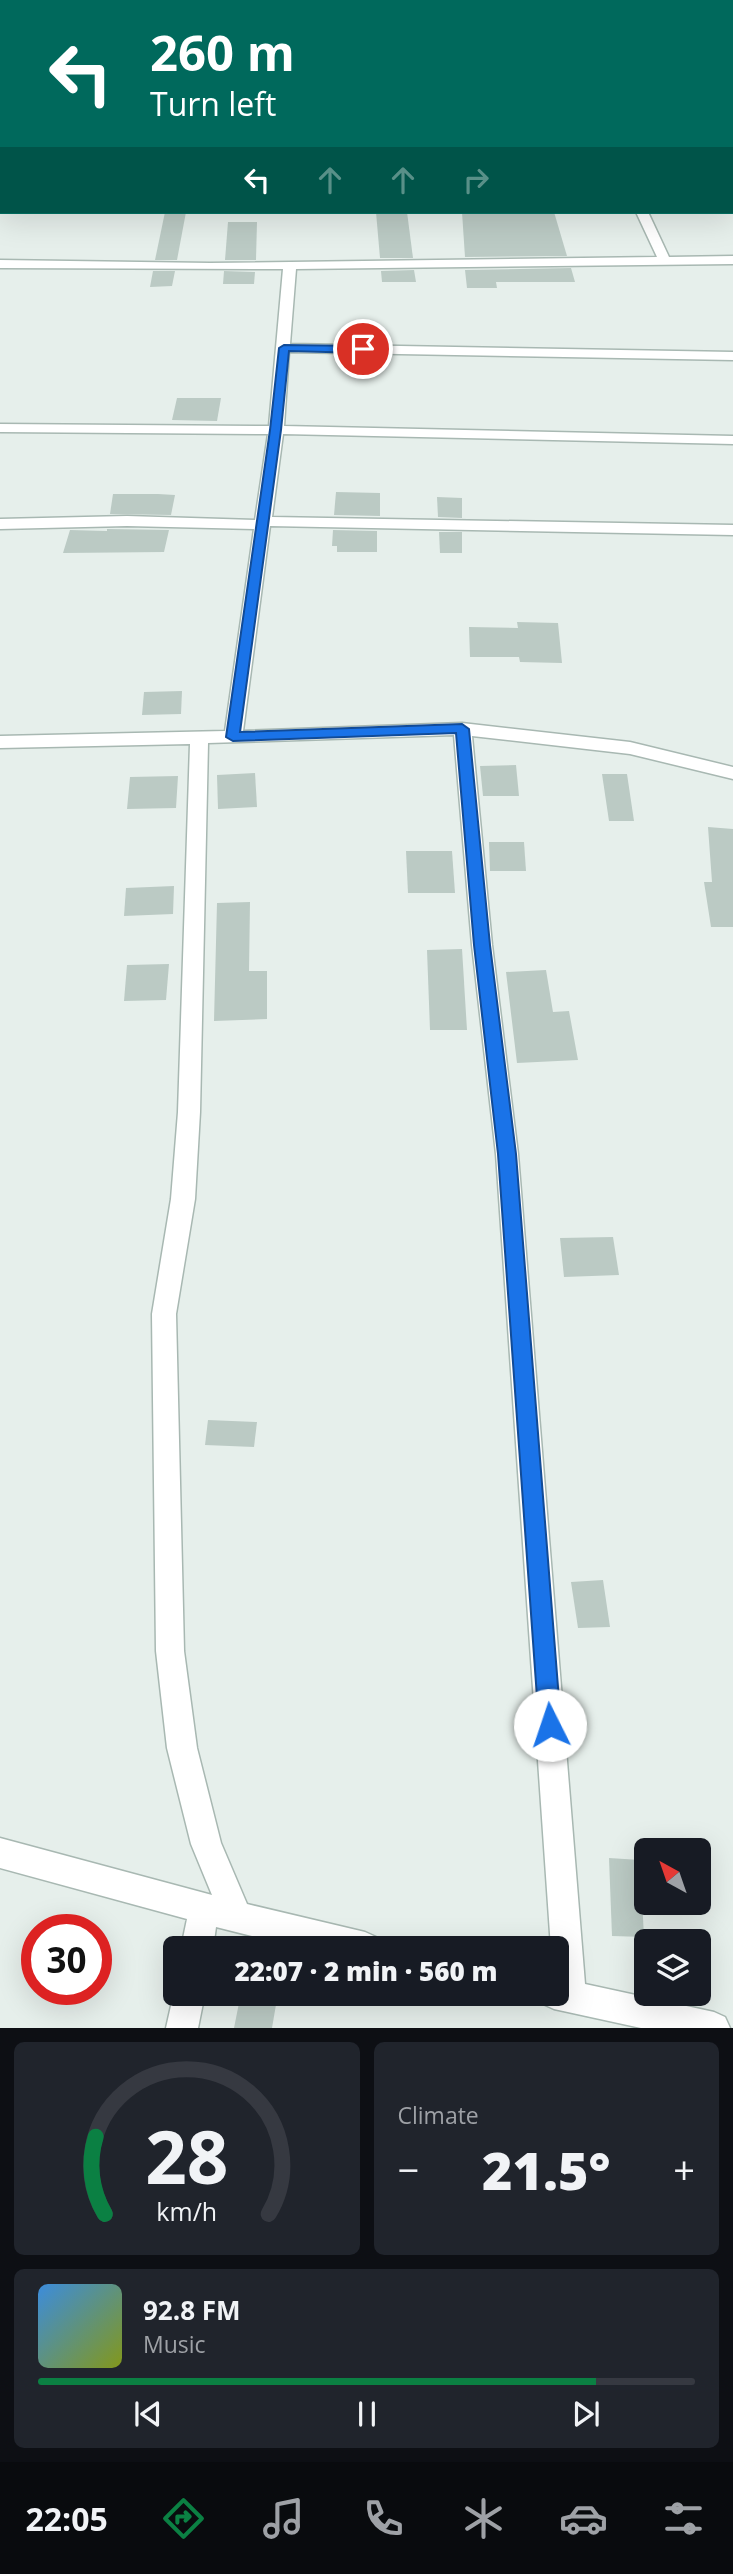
<!DOCTYPE html>
<html lang="en">
<head>
<meta charset="utf-8">
<style>
  :root { --surface:#171b24; --page:#20242c; --text:#f1f3f6; --muted:#9ea1a6; --line:#363941; --accent:#0b8043 }
  body { margin:0; font-family:"Open Sans",sans-serif; background:var(--page); color:var(--text); height:100vh; display:flex; flex-direction:column; font-size:26px; white-space:nowrap }
  * { box-sizing:border-box; margin:0 }
  p { font-size:23px; color:var(--muted) }
  .icon { flex:none; width:38px; height:38px; fill:none; stroke:currentColor; stroke-width:2; stroke-linecap:round; stroke-linejoin:round }
  .map { position:relative; height:2028px; overflow:hidden }
  .details { display:flex; flex-direction:column; gap:14px; padding:14px; background:#0d0f14; flex:1 }
  .details>* { flex:none }
  .hud { position:absolute; left:0px; top:0px; width:733px; height:214px; box-shadow:0 7px 28px #0002; background:#00695c; color:#fff; overflow:hidden }
  .needle { width:46px; rotate:320deg }
  .tools { position:absolute; left:634px; top:1838px; display:grid; gap:14px }
  .tools a { display:grid; place-items:center; width:77px; height:77px; border-radius:10px; background:var(--surface); box-shadow:0 7px 28px #0002; font-size:35px }
  .speed { position:absolute; left:21px; top:1914px; display:flex; gap:14px; font-size:35px; font-weight:700; text-align:center }
  .speed>* { display:grid; place-content:center; width:91px; height:91px; border-radius:50%; background:var(--surface); box-shadow:0 7px 28px #0002; line-height:1 }
  .speed .limit { border:10px solid #d22; background:#fff; color:#111 }
  .pin { position:absolute; display:grid; place-items:center; width:60px; height:60px; color:#fff; margin:-30px; border:4px solid #fff; border-radius:50%; box-shadow:0 2px 7px #0007 }
  .me { position:absolute; width:77px; margin:-38px; rotate:356deg; stroke-linejoin:round; filter:drop-shadow(0 0 5px #0008) }
  .turn { display:flex; align-items:center; gap:24px; height:147px; padding:0 35px; font-size:32px }
  .turn .icon { width:91px; height:91px; stroke-width:2.5 }
  .turn b { display:block; font-size:49px; line-height:60px }
  .lanes { display:flex; align-items:center; height:66px; padding:0 35px; background:#0003; justify-content:center; gap:35px; direction:ltr }
  .lanes .off { opacity:.35 }
  .big { font-size:52px; font-weight:800; line-height:1.1 }
  .details .tile { flex:1; display:flex; flex-direction:column; justify-content:center; gap:10px; min-width:0; padding:0 24px; border-radius:10px; background:var(--page) }
  .details .dial { align-items:center; gap:0 }
  .dial svg { height:182px; overflow:visible; fill:none; stroke:var(--line); stroke-width:7; stroke-linecap:round; text-anchor:middle }
  .dial text { fill:var(--text); stroke:none }
  .song { display:flex; align-items:center; gap:21px }
  .cover { width:84px; height:84px; border-radius:10px; background:linear-gradient(135deg,hsl(210 70% 55%),hsl(70 70% 35%)) }
  .played { height:7px; border-radius:4px; background:linear-gradient(90deg,var(--accent) 85%,var(--line) 85%) }
  .keys { display:flex; justify-content:space-around; direction:ltr }
  .heat { display:flex; justify-content:space-between; align-items:center; font-size:38px; direction:ltr }
  .details .tiles { flex:1; display:grid; gap:14px; grid-template-columns:1fr 1fr }
  .tile:last-child { grid-column:span 2 }
  .trip { position:absolute; left:163px; top:1936px; width:406px; height:70px; border-radius:10px; background:var(--surface); box-shadow:0 7px 28px #0002; font-weight:800; line-height:70px; text-align:center }
  .dock { display:flex; height:112px; justify-content:space-around; align-items:center; background:#090b0e; color:var(--muted) }
  .dock .icon { width:49px; height:49px }
  .dock .current { color:var(--accent) }
  .dock b { font-size:32px; color:var(--text) }
  .map>svg:first-child { display:block }
</style>
</head>
<body>
<div class="map">
<svg width="733" height="2028" viewBox="0 0 733 2028">
  <rect width="100%" height="100%" fill="#e6efeb"/>
  <g fill="#bbcac4">
    <polygon points="165,212 186,212 177,260 155,260"/>
    <polygon points="376,212 407,212 413,258 380,258"/>
    <polygon points="462,212 554,212 567,256 465,257"/>
    <polygon points="228,222 257,222 256,260 225,260"/>
    <polygon points="571,268 575,282 496,282 497,288 467,288 465,270"/>
    <polygon points="414,270 416,282 382,282 381,271"/>
    <polygon points="153,271 175,271 172,286 150,287"/>
    <polygon points="224,271 255,272 254,284 223,284"/>
    <polygon points="177,398 221,398 217,421 172,420"/>
    <polygon points="336,492 380,493 380,516 334,515"/>
    <polygon points="113,494 158,494 175,495 171,515 110,514"/>
    <polygon points="437,497 462,498 462,518 438,517"/>
    <polygon points="107,529 169,530 164,552 63,553 70,530 107,531"/>
    <polygon points="333,530 377,531 377,552 337,552 337,546 332,546"/>
    <polygon points="439,532 462,532 462,553 440,553"/>
    <polygon points="517,622 558,623 562,663 520,662 519,657 470,657 469,627 518,628"/>
    <polygon points="182,691 181,714 142,715 144,692"/>
    <polygon points="516,765 519,796 483,796 480,766"/>
    <polygon points="255,773 257,807 218,809 217,775"/>
    <polygon points="602,774 627,774 634,821 609,821"/>
    <polygon points="178,776 176,808 127,809 130,777"/>
    <polygon points="708,827 733,829 733,927 711,927 704,882 712,882"/>
    <polygon points="489,842 524,842 526,871 490,871"/>
    <polygon points="406,851 452,851 455,893 408,893"/>
    <polygon points="174,886 173,914 124,916 126,888"/>
    <polygon points="250,902 249,971 267,971 267,1019 214,1021 217,903"/>
    <polygon points="462,949 467,1030 430,1030 427,950"/>
    <polygon points="169,964 166,1000 124,1001 127,965"/>
    <polygon points="546,970 553,1012 569,1011 578,1060 517,1063 506,972"/>
    <polygon points="613,1237 619,1275 564,1277 560,1238"/>
    <polygon points="208,1420 257,1422 254,1447 205,1445"/>
    <polygon points="603,1580 610,1627 578,1628 571,1582"/>
    <polygon points="609,1858 640,1860 644,1937 612,1936"/>
    <polygon points="241,1993 278,1993 272,2028 234,2028"/>
  </g>
  <g fill="none" stroke-linecap="round" stroke-linejoin="round">
    <defs>
      <g id="minor">
        <polygon points="370,0 381,0 383,2 371,2"/>
        <polygon points="636,212 648,212 669,257 733,256 733,264 296,269 290,344 733,352 733,360 289,352 284,426 733,436 733,444 283,434 272,517 733,525 733,535 270,526 243,731 462,723 630,742 733,767 733,779 630,754 472,736 492,945 518,1154 585,1984 714,2012 725,2017 730,2028 641,2028 554,2009 543,2004 538,1993 556,1993 556,1948 551,1948 496,1154 472,945 454,735 208,743 200,1112 195,1199 176,1314 184,1651 197,1748 221,1843 247,1904 365,1932 376,1937 381,1948 299,1948 216,1927 213,1948 181,1948 187,1919 0,1868 0,1838 212,1895 191,1844 167,1748 156,1651 152,1314 171,1199 178,1112 190,744 0,748 0,736 225,731 254,529 127,526 0,529 0,519 127,516 255,520 268,434 0,432 0,424 269,426 283,269 0,268 0,260 210,263 657,257"/>
        <polygon points="175,1988 175,1993 205,1993 198,2028 166,2028"/>
      </g>
    </defs>
    <use href="#minor" stroke="#a8b8b2" stroke-width="3"/>
    <use href="#minor" fill="#fff" fill-rule="evenodd"/>
  </g>
  <polygon fill="#1a73e8" stroke="#114b97" stroke-width="2" points="284,345 363,346 368,349 363,353 289,351 281,430 240,732 462,724 469,729 490,945 516,1154 561,1725 557,1733 550,1736 542,1733 539,1725 498,1154 474,945 456,733 233,741 226,737 270,430 279,348"/>
</svg>
<div class="tools">
<a><svg class="needle" viewBox="-14 -14 28 28"><path d="M0-13l5 13h-10z" fill="#e53935"/><path d="M0 13l5-13h-10z" fill="#9ea1a6"/></svg></a>
<a><svg class="icon" aria-label="layers" viewBox="0 0 24 24"><path d="M12 4l9 5-9 5-9-5zM3 14l9 5 9-5"/></svg></a>
</div>
<div class="speed"><div class="limit">30</div></div>
<div class="pin" style="left:363px;top:349px;background:#d93025"><svg class="icon" aria-label="arrive" viewBox="0 0 24 24"><path d="M6 21V4h12l-3 4 3 4H6"/></svg></div>
<svg class="me" style="left:550px;top:1725px" viewBox="-20 -20 40 40"><circle r="19" fill="#fff"/><path d="M0-13L10 11 0 6-10 11z" fill="#1a73e8"/></svg>
<div class="trip">22:07 · 2 min · 560 m</div>
<div class="hud">
<div class="turn"><svg class="icon" aria-label="left" viewBox="0 0 24 24"><path d="M17 20v-9H6M10 6l-5 5 5 5"/></svg><div><b>260 m</b>Turn left</div></div>
<div class="lanes"><svg class="icon" aria-label="left" viewBox="0 0 24 24"><path d="M17 20v-9H6M10 6l-5 5 5 5"/></svg><svg class="icon off" aria-label="ahead" viewBox="0 0 24 24"><path d="M12 20V5M6 11l6-6 6 6"/></svg><svg class="icon off" aria-label="ahead" viewBox="0 0 24 24"><path d="M12 20V5M6 11l6-6 6 6"/></svg><svg class="icon off" aria-label="right" viewBox="0 0 24 24"><path d="M7 20v-9h11M14 6l5 5-5 5"/></svg></div>
</div>
</div>
<section class="details">
<div class="tiles">
<div class="tile dial"><svg viewBox="0 0 100 80">
<path d="M14 69A42 42 0 1 1 86 69"/>
<path d="M14 69A42 42 0 0 1 10 35" stroke="#0b8043"/>
<text x="50" y="56" font-size="32" font-weight="700">28</text>
<text x="50" y="72" font-size="11">km/h</text>
</svg></div>
<div class="tile"><p>Climate</p>
<div class="heat"><a>−</a><b class="big">21.5°</b><a>+</a></div>
</div>
<div class="tile">
<div class="song"><i class="cover"></i><div><b>92.8 FM</b><p>Music</p></div></div>
<div class="played"></div>
<div class="keys"><svg class="icon" aria-label="previous" viewBox="0 0 24 24"><path d="M18 5L8 12l10 7zM5 5v14"/></svg><svg class="icon" aria-label="pause" viewBox="0 0 24 24"><path d="M8 5v14M16 5v14"/></svg><svg class="icon" aria-label="next" viewBox="0 0 24 24"><path d="M6 5l10 7-10 7zM19 5v14"/></svg></div>
</div>
</div>
</section>
<nav class="dock">
<b>22:05</b>
<svg class="icon current" aria-label="directions" viewBox="0 0 24 24"><path d="M12 3l9 9-9 9-9-9zM9 14v-3h6M13 9l2 2-2 2"/></svg>
<svg class="icon" aria-label="music" viewBox="0 0 24 24"><path d="M9 18V5l10-2v13"/><circle cx="6" cy="18" r="3"/><circle cx="16" cy="16" r="3"/></svg>
<svg class="icon" aria-label="phone" viewBox="0 0 24 24"><path d="M5 4h4l2 5-3 2q2 4 5 5l2-3 5 2v4C11 20 4 13 5 4z"/></svg>
<svg class="icon" aria-label="climate" viewBox="0 0 24 24"><path d="M12 3v18M4 7l16 10M4 17L20 7"/></svg>
<svg class="icon" aria-label="car" viewBox="0 0 24 24"><path d="M5 17H2v-5l4-1 3-4h7l3 4 3 1v5h-3M9 17h6M6 11h13"/><circle cx="7" cy="17" r="2"/><circle cx="17" cy="17" r="2"/></svg>
<svg class="icon" aria-label="filters" viewBox="0 0 24 24"><path d="M4 7h16M4 17h16"/><circle cx="9" cy="7" r="2"/><circle cx="15" cy="17" r="2"/></svg>
</nav>
</body>
</html>
